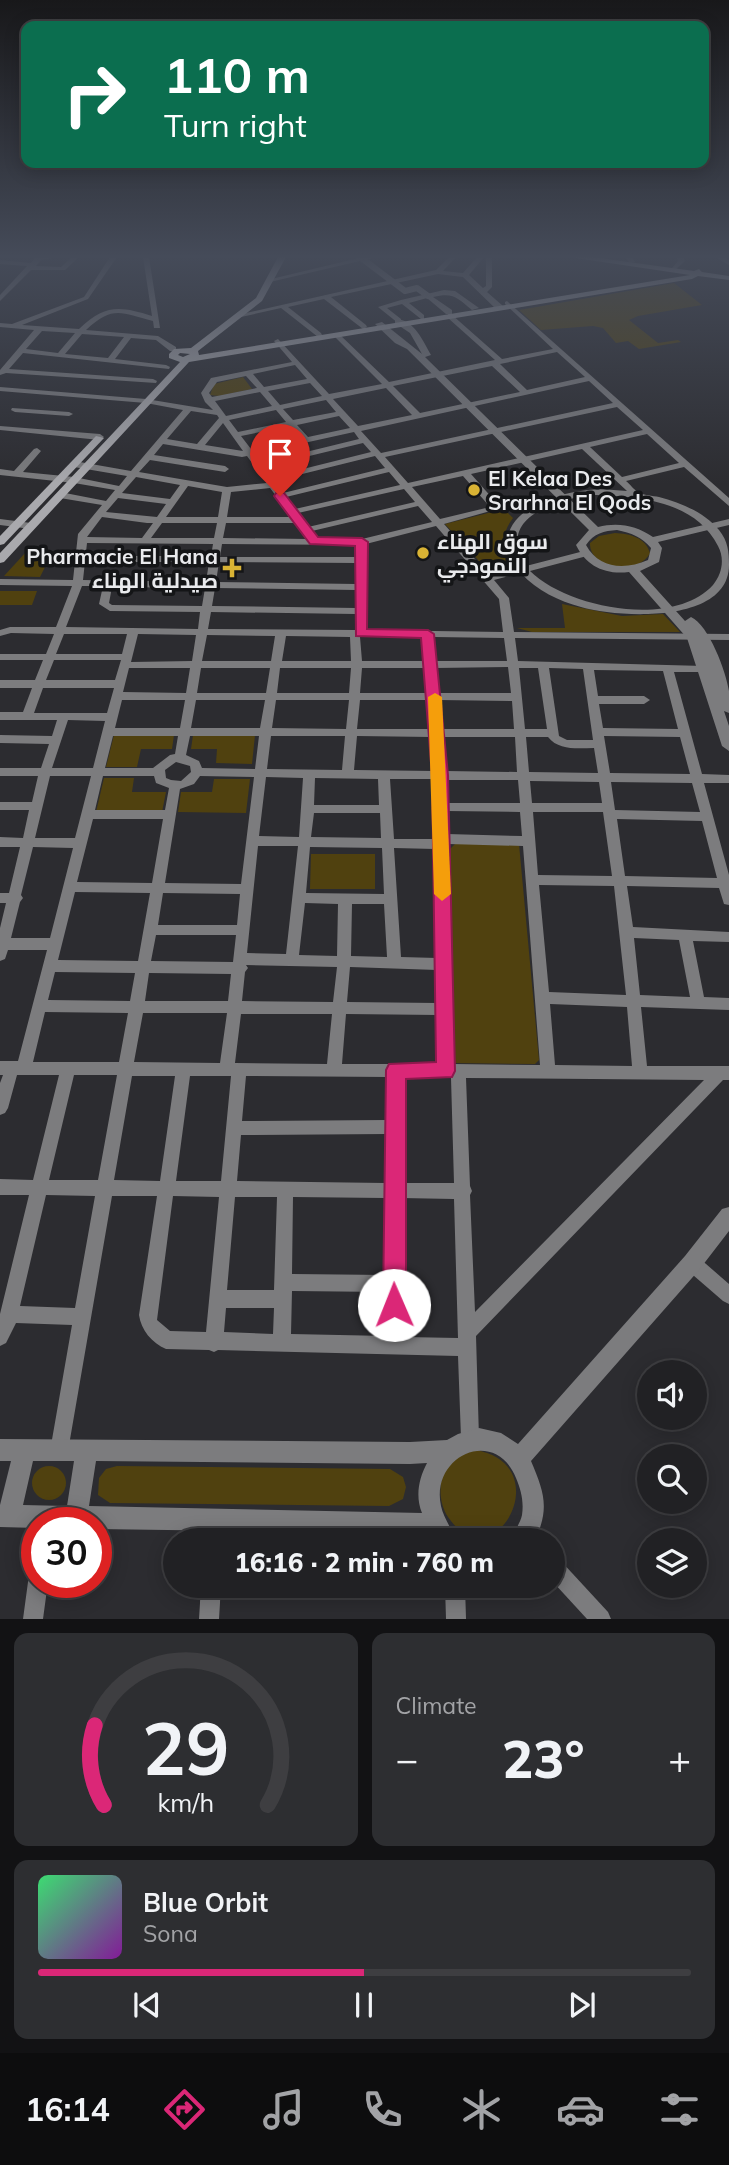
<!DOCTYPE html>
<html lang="en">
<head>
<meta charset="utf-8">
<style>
  :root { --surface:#212124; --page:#2d2e31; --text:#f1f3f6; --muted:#a2a3a6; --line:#3e3e41; --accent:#db2777 }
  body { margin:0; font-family:Mulish,Cairo,sans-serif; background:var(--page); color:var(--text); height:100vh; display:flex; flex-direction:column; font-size:26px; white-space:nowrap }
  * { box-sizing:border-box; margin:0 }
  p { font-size:23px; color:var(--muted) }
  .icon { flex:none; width:38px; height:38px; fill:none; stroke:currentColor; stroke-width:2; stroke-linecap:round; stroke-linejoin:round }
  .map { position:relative; height:1619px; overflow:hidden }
  .panel { display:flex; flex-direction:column; gap:14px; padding:14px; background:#121214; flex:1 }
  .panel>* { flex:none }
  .top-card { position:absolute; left:21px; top:21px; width:688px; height:147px; border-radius:14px; box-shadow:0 4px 18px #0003,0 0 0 2px var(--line); background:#0b6e4f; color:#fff; overflow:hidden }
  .fabs { position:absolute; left:637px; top:1360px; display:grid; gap:14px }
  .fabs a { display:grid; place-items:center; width:70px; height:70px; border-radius:50%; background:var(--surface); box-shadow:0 4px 18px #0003,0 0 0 2px var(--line); font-size:35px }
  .speed { position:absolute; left:21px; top:1507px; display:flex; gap:14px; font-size:35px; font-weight:700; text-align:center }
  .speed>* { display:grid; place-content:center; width:91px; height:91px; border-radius:50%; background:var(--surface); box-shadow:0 4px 18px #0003,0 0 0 2px var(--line); line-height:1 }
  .speed .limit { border:10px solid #d22; background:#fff; color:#111 }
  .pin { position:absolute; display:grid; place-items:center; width:60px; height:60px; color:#fff; margin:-72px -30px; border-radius:50% 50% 50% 0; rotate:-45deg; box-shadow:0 0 7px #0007 }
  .pin .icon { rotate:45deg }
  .me { position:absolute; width:77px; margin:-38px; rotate:359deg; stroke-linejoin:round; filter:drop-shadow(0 0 5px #0008) }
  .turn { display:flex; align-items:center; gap:24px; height:147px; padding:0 28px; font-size:32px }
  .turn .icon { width:91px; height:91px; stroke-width:2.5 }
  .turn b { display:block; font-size:49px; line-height:60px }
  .big { font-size:52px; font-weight:800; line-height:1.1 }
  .panel .tile { flex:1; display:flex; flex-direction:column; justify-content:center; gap:10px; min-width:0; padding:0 24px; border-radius:14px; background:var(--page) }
  .panel .dial { align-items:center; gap:0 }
  .dial svg { height:182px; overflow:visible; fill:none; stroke:var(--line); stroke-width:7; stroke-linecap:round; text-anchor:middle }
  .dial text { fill:var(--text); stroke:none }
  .song { display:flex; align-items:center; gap:21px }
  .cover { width:84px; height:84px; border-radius:10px; background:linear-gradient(135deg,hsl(140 70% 55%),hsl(290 70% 35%)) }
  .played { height:7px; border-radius:4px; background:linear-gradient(90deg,var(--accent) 50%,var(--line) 50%) }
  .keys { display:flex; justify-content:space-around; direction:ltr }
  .heat { display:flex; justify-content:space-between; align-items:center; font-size:38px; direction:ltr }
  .panel .tiles { flex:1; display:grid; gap:14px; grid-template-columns:1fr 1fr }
  .tile:last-child { grid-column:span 2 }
  .trip { position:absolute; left:163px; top:1528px; width:402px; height:70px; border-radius:35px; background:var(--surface); box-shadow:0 4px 18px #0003,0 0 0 2px var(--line); font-weight:800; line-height:70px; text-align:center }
  .dock { display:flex; height:112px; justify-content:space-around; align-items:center; background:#0d0d0e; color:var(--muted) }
  .dock .icon { width:49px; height:49px }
  .dock .on { color:var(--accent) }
  .dock b { font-size:32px; color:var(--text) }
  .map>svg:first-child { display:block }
</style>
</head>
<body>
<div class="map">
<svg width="729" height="1619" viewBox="0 0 729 1619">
  <rect width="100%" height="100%" fill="#2c2c30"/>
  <g fill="#50410f">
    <polygon points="674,283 702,305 638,316 629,320 658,343 678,340 681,342 639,349 628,341 616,343 603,328 593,326 541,330 519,310"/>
    <polygon points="243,377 252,389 219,396 210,395 214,384"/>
    <path d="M504 509 513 518C500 535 503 549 513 567L489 572 445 524Z"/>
    <path d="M615 533C630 534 645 537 650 553 640 575 589 570 590 543L599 536Z"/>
    <polygon points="27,551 45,567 40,577 4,576"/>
    <polygon points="0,591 37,591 32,605 0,605"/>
    <polygon points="562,604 622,616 663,614 680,632 532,632 517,628 565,628"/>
    <polygon points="114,735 174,735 172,749 141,749 137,767 106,767"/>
    <polygon points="193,735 255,735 252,764 216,763 217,749 191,749"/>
    <polygon points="104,778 134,778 132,792 166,792 162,812 96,812"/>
    <polygon points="214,779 250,779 246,813 178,812 181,792 212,792"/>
    <polygon points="455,844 519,844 539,1060 535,1064 453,1063 446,853"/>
    <polygon points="311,854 375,854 375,889 310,889"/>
    <path d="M475 1450C560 1464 494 1585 448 1517 438 1502 437 1476 451 1462 456 1456 468 1453 475 1450Z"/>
    <circle cx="49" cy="1483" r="17"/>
    <polygon points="117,1466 390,1469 403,1477 406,1487 403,1499 389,1506 110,1503 98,1495 99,1478 106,1469"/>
  </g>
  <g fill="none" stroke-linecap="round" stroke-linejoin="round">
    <polyline stroke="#7c7c7e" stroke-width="6" points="360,257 405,291 417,288 428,296"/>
    <g fill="#7c7c7e" fill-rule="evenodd">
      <polygon points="36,257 57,257 41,260 36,266 61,267 72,257 79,257 65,270 31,270 0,301 0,295 27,266 0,264 0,260 31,263"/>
      <path d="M110 257H117L88 299 22 325 79 329C105 304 120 306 152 316L143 257H149L160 328H154L153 321C121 313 113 305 86 330L158 336 176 347V351H170L156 340 131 338 115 359 166 365 170 367 169 369 23 353 9 369 153 379 157 381 156 383 6 373 0 375V370L34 330 0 327V323L12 324 84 297ZM42 331 75 333 58 353 26 349ZM82 334 124 337 108 358 65 354Z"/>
      <polygon points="363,257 377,257 270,282 267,280"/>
      <polygon points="449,257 456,257 443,271 463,273 477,257 484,257 469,275 483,288 486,286 486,257 492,257 492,287 487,292 503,306 503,310 497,310 463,277 438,274 331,297 366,325 367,327 363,329 324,299 288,307 321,333 322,335 318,337 281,308 241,317 237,315 436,270"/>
      <polygon points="625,257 632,257 635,262 630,263"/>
      <polygon points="676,257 683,257 685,261 675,270 672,268 678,261"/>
      <polygon points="715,257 724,257 729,260 729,265"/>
      <path d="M444 290 455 291 479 308 472 310C457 298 454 292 433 297L452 310V314H446L427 298 409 303 424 315V319H421L402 304 387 308 401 319V323H398L378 307 401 300Z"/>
      <path d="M507 301 729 498V506L684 467 626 481C630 484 634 490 638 492 643 495 653 496 659 497 681 503 704 512 719 530 728 541 729 552 729 565 729 624 619 618 581 607 559 601 537 591 521 573L494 580 509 598 514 632 729 634V640L515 638 518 661 704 666 709 669 704 672H674L702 774 729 775V783H704L729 875V905L724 904 719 888 627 886 633 927 729 932V942L693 941 704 997 729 998V1010L641 1007 647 1066H729V1080H723L476 1336 479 1438 477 1445 470 1447 463 1445 461 1438 458 1356 218 1350 214 1352 209 1350 166 1349C152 1343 141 1330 139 1315L157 1196H112L68 1451 66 1458 59 1460 52 1458 50 1451 72 1325 16 1323 6 1343 0 1346V1314L29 1195H0V1179L33 1180 59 1075H17L8 1108 5 1113 0 1115V1083L3 1075H0V1061H18L47 950H8L5 959 0 961V928L6 903H0V893H9L20 847H0V837L23 838 29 810H0V802H32L38 776H0V768H41L49 744 0 743V735L52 736 57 720H0V712H23L32 688H0V680H35L43 660H0V654H46L54 634 11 633 0 636V630L10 627H56L72 586 0 585V579L73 580 78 534 102 505 60 498 55 495 60 492 106 501 115 490 74 483 0 475V469L14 471 34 449 37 448 41 451 23 472 74 477 119 486 127 476 74 467 70 464 74 461 131 471 183 410 146 403 0 391V387L146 399 213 410 205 402 201 393 211 378 292 362 274 341 278 339 329 394 382 384 335 337 334 335 338 333 389 382 495 360 448 318V314H451L502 359 553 349 505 304V302ZM557 352 585 377 527 390 500 364ZM295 365 307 379 264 387 253 374ZM492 366 520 392 420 413 393 386ZM246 376 257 388 212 397 209 393 217 382ZM589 381 613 403 381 453 361 431ZM310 383 322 396 280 405 268 391ZM386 388 412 415 358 426 333 399ZM260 392 272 406 226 416 215 401ZM326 400 336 412 293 420 283 409ZM617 407 643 430 408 483 385 457ZM276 410 286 422 238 432 229 420ZM191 411 217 415 219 418 197 444 167 439ZM339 416 350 428 308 437 297 425ZM223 423 243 451 205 445ZM289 426 300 439 251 449 241 436ZM354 432 359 439 261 463 254 454ZM647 434 679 463 622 477 590 447ZM363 443 371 452 271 477 264 467ZM163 444 242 457 247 456 267 483 227 487 139 472 150 460 225 472 229 469 225 466 154 455ZM582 449 627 491C614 490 601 488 588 490 549 494 483 518 517 568L490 576 444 524 501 508 471 474ZM375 456 385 468 283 493 274 481ZM389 472 400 485 295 509 286 497ZM463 476 490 507 440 519 412 487ZM136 477 180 485 170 499 122 493ZM188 486 222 492 218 517H166ZM270 488 292 517H227L231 492ZM404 489 415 502 308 527 298 513ZM591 495C636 496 695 500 718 546 725 559 722 574 713 585 673 629 567 608 530 571L587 556 589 554 584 551 526 566C495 518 555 500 591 495ZM118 498 166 504 157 517 106 512ZM418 506 432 522 362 539H317L312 531ZM102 517 147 523H153L142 538 87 537ZM162 523H217L214 538H151ZM226 523H296L308 539 223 538ZM436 526 499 599 503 632 365 630V551H359L357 557H220L222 544 362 545ZM87 543 213 544 211 556H116L111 559 116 562H209L206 582 83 580ZM219 562 357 563 356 584 216 582ZM82 586H103L99 604 110 611 200 612 198 629 66 627ZM112 587 205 588 202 606 112 605 109 603ZM215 588 356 590V608L212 606ZM211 612 355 614V630L208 629ZM64 634H127L122 654H56ZM138 634 196 635 192 661 131 662ZM207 635 275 636 271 661H202ZM286 636 350 637 351 661H282ZM360 637H423L425 661H362ZM434 637 504 638 507 661H436ZM54 660H121L115 680H46ZM508 667 511 693H439L436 668ZM129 668H190L186 693 123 692ZM201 668H270L266 693H197ZM280 668H351L349 693H277ZM362 668H425L428 693H360ZM519 668H538L547 729H525ZM549 668 583 669 593 740H567L559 736ZM594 670 663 671 678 729 603 728 599 704H644L650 700 644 696H598ZM43 688H114L107 713H34ZM122 700H185L180 728H115ZM196 700H265L260 728H191ZM276 700H349L346 729 272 728ZM360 700H428L430 729H357ZM439 700 512 701 514 729H442ZM68 720 105 721 93 768H52ZM113 736H178L175 754 170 755 153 768H105ZM190 736H259L255 769 202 768 199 761 186 755ZM271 736H345L342 770 267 769ZM357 736 431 737 434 771 354 770ZM604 736 680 737 690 774 610 773ZM442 737H515L517 772 446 771ZM526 737H548C559 751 578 748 594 748L598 773 529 772ZM176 762 190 766 191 772 181 781 171 780 166 778 165 770ZM50 776H91L75 838H35ZM103 776H154L156 783 169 788 165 810H95ZM200 776 254 777 241 884 165 883 180 789 194 784ZM266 777 303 778 299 837 259 836ZM315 778 378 779 379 805H314ZM390 779H434L435 839H394ZM446 780H518L520 803H447ZM530 781 599 782 602 803H532ZM611 782 692 783 700 812 615 810ZM447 811 520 812 522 836 447 834ZM533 812H603L612 876 538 875ZM314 813H380L381 838 311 837ZM93 819H163L152 883 77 882ZM617 819 702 821 717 878 625 876ZM448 844 523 846 540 1065 453 1064ZM258 846H298L286 954 247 953ZM33 847 73 848 50 938H11L20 902 23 898 21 895ZM310 847 382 848 384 894 306 893ZM394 848 435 849 437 958 401 957ZM539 885 614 886 626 995 549 992ZM75 892 150 893 138 961 58 960ZM163 893 240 894 237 925H158ZM305 903 338 904 337 956 299 955ZM352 904H384L387 957 351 956ZM156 935H236L233 962 151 961ZM634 938 679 940 690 997 640 995ZM246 965 337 967 333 1002 242 1001 245 972 248 968ZM350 967 437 970V1003L347 1002ZM55 972 135 973 130 1001 48 1000ZM149 973 231 974 228 1001H145ZM550 1004 627 1007 632 1066 555 1065ZM45 1012 128 1013 119 1062H33ZM143 1013H227L220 1063 134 1062ZM241 1014H332L327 1064 235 1063ZM346 1014 438 1015V1064H342ZM74 1075H117L98 1180H49ZM132 1076H175L160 1181 114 1180ZM190 1076H231L221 1181H176ZM246 1076 388 1077 387 1120 242 1121ZM403 1077 451 1078 454 1183H401ZM466 1078 704 1080 475 1312 470 1195 472 1191 470 1186ZM387 1134 385 1183 237 1181 241 1135ZM46 1195 95 1196 75 1308 20 1306ZM173 1196 219 1197 206 1332 170 1331 157 1320ZM235 1197H277L274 1290H227ZM293 1197 385 1198 386 1275 292 1274ZM401 1198 454 1199 458 1338 405 1337ZM292 1291 386 1292 387 1336 291 1334ZM226 1308H274L273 1334 224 1332Z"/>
      <polygon points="12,408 69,412 73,414 69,416 15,412 11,410"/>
      <polygon points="0,426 100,434 104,437 100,440 0,430"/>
      <polygon points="0,519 31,523 36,526 31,529 0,525"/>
      <polygon points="692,1255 698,1257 729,1284 729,1304 723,1301 686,1269 684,1263 686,1257"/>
      <polygon points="216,1509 223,1512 226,1519 224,1540 204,1540 206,1519 209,1512"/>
      <polygon points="553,1557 560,1560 608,1612 611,1619 587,1619 553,1582"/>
      <polygon points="37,1572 37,1582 48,1582 43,1619 23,1619 28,1582 31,1575"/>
      <polygon points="201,1586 221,1586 219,1619 199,1619"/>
      <polygon points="445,1586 465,1586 466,1619 446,1619"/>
    </g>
    <g fill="#7c7c7e" fill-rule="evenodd">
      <path d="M395 319C414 319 423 341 431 355L425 357 598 527C617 522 636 525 653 537L729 519V525L658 542 662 548 659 562 640 571 685 621 691 617C709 625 726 672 729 691 729 698 729 706 729 713L724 711 729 726V751L722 746 687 638 629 572C605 575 586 566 576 545L589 530 407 349 395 343 375 324 382 322 422 354 410 333 395 323ZM617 530C631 533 642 537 651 548L648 560C625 570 599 569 586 545 594 533 604 531 617 530Z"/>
      <path d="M729 1207V1231L699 1270 531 1461C544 1492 550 1508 535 1540H511C514 1531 520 1524 522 1515 524 1501 521 1490 516 1478 495 1426 430 1456 441 1506 443 1516 450 1526 454 1536L453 1540H428L419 1535 396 1533 96 1529V1522H37V1528L0 1527V1505L11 1461H0V1439L410 1442 447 1440 458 1434 479 1428 501 1433 518 1444 685 1256 722 1209ZM33 1461H74L67 1506 23 1505ZM96 1461 410 1464 427 1463C419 1478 415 1496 422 1513L89 1506Z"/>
    </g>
    <g fill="#a9a9ad" fill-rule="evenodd">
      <path d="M278 257H286L262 301 198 351 199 355 690 275 569 257H592L694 271 699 269 702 272 729 276V280L698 276 692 279 189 362 4 562 0 563V553L180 362 169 358V354L174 349 191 348 256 298ZM180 353 190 354 183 357 178 355Z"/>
      <polygon points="96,436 104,438 4,544 0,545 0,536"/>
    </g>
  </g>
  <linearGradient id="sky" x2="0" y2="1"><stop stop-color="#18181a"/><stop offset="0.53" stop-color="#454b59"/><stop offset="1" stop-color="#454b59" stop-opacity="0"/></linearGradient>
  <rect width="729" height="484" fill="url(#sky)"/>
  <polygon fill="#db2777" stroke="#8e194d" stroke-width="2" points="276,493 284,493 318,537 362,538 368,542 367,629 428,630 434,634 448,775 455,1071 452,1077 406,1079 406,1305 402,1313 394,1316 386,1313 383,1305 386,1070 389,1064 436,1062 432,775 421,638 356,636 355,546 310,544 274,496"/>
  <polygon fill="#f59e0b" points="435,693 442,697 451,894 442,901 434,894 428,697"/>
  <g fill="#d9b334" stroke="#141517" stroke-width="2.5">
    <circle cx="474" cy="490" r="7"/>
    <circle cx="423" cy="553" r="7"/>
    <path d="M228.5 557.5h7v7h7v7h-7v7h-7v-7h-7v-7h7z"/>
  </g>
  <g text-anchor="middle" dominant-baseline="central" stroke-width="7" stroke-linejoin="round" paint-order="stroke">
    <g font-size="21" font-weight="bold" fill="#e9eaed" stroke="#141517" text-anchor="start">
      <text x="488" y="478">El Kelaa Des<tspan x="488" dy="24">Srarhna El Qods</tspan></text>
      <text x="437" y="541">سوق الهناء<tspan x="437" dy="24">النمودجي</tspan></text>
      <text x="218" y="556" text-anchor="end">Pharmacie El Hana<tspan x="218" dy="24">صيدلية الهناء</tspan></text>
    </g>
  </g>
</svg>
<div class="fabs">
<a><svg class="icon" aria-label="sound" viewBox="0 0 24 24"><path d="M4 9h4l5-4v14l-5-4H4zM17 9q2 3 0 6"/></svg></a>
<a><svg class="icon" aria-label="search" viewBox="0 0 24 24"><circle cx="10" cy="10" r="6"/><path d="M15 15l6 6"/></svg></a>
<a><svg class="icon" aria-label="layers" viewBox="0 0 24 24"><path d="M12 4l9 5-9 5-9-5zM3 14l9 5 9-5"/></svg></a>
</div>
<div class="speed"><div class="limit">30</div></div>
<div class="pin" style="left:280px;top:496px;background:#d93025"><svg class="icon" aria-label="arrive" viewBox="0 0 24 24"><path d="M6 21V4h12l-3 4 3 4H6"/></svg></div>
<svg class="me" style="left:394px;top:1305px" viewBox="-20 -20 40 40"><circle r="19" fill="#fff"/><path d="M0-13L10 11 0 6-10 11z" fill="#db2777"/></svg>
<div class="trip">16:16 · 2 min · 760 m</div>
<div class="top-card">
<div class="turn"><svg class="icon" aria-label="right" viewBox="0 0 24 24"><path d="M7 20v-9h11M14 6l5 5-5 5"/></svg><div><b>110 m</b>Turn right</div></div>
</div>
</div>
<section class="panel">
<div class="tiles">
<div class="tile dial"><svg viewBox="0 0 100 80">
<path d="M14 69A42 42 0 1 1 86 69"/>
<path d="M14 69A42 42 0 0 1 10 34" stroke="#db2777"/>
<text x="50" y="56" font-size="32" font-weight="700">29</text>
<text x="50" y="72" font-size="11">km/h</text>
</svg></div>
<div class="tile"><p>Climate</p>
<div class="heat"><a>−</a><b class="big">23°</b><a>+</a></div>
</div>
<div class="tile">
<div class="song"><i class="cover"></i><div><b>Blue Orbit</b><p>Sona</p></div></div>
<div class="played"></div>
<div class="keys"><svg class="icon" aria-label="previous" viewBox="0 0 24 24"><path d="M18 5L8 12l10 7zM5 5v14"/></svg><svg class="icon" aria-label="pause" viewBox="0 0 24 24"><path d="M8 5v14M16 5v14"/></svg><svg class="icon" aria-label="next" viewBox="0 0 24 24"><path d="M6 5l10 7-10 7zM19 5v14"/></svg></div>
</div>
</div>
</section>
<nav class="dock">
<b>16:14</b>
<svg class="icon on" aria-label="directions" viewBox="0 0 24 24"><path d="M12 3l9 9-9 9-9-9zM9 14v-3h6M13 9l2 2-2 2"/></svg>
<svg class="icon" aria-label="music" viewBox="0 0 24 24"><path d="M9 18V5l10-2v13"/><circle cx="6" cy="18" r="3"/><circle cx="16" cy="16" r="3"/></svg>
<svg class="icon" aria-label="phone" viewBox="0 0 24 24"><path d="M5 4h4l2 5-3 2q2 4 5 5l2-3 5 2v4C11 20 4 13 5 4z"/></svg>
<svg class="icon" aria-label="climate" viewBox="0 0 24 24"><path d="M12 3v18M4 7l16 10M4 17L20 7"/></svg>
<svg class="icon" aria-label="car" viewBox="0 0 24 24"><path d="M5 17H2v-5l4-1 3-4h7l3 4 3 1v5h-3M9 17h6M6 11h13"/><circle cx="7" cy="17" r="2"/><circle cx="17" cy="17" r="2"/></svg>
<svg class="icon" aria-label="filters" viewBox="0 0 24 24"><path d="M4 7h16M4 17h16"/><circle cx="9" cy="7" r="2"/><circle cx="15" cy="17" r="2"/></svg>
</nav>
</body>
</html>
